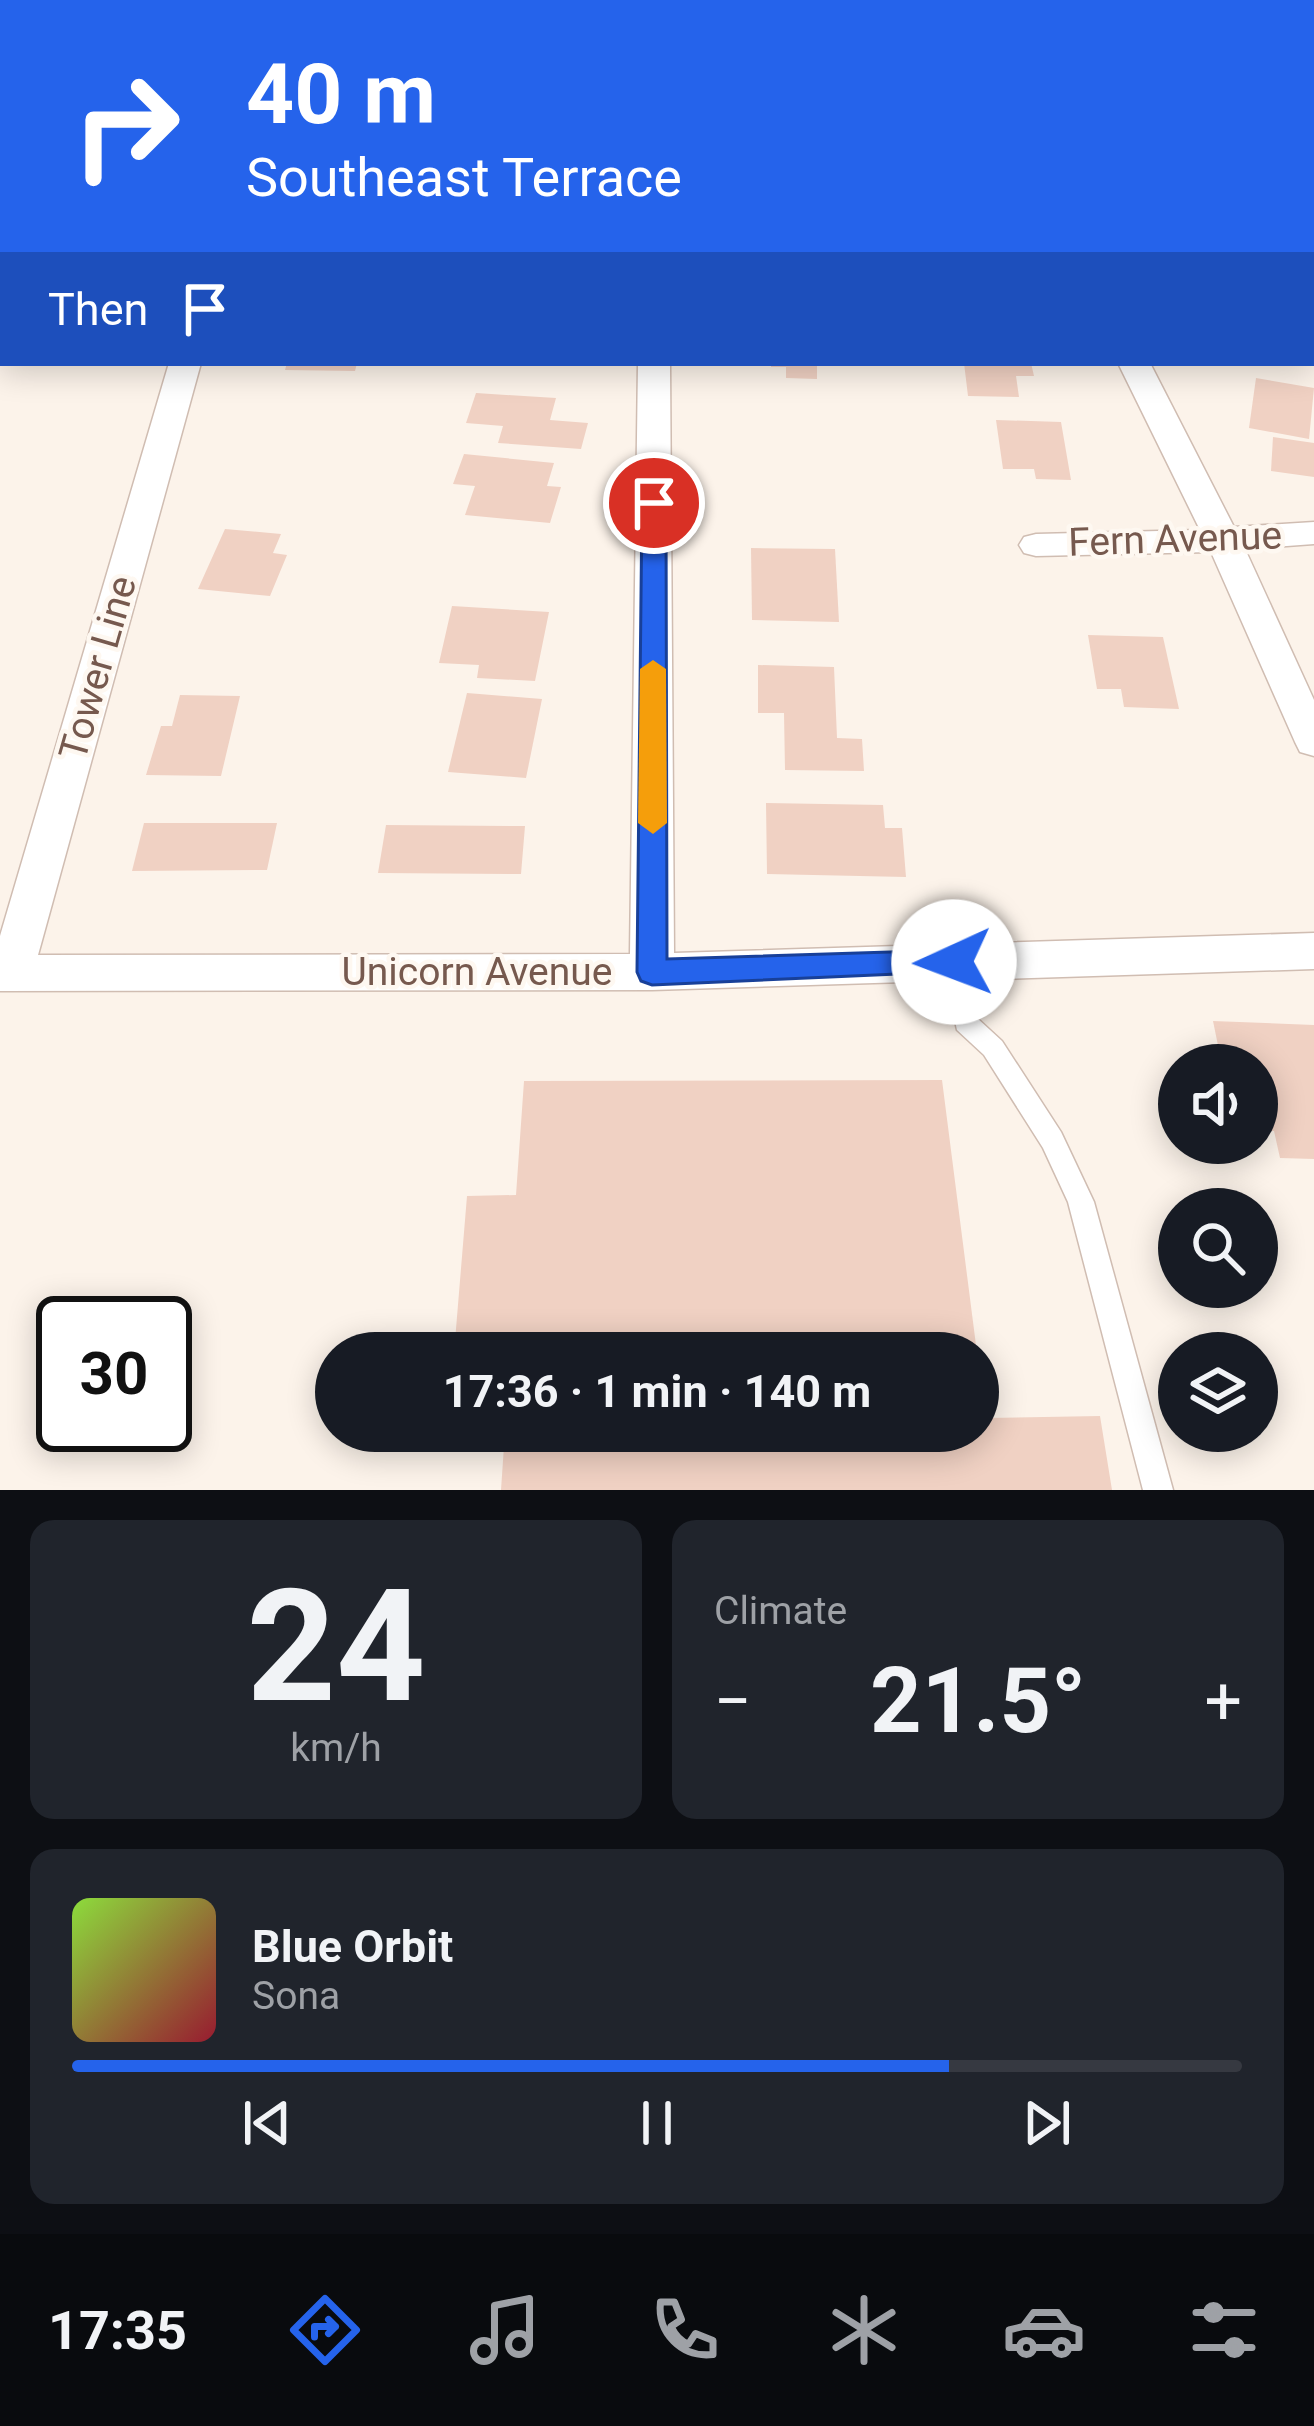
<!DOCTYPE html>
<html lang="en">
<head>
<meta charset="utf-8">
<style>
  :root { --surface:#171b24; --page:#20242c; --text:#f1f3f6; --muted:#9ea1a6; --line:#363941; --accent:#2563eb }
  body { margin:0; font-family:Roboto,sans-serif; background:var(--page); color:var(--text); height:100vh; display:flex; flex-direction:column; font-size:45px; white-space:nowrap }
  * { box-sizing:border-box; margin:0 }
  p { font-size:39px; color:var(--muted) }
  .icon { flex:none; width:66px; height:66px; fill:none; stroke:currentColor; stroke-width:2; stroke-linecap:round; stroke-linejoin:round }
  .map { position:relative; height:1490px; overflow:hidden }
  .panel { display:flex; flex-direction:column; gap:30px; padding:30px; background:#0d0f14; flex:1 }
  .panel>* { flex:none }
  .hud { position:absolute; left:0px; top:0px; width:1314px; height:366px; box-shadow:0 6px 30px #0003; background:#2563eb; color:#fff; overflow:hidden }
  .tools { position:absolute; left:1158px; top:1044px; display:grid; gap:24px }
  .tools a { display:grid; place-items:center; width:120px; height:120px; border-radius:50%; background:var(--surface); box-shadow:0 6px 30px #0003; font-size:60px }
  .speed { position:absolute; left:36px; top:1296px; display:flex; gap:24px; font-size:60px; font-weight:700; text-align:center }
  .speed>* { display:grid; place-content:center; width:156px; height:156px; border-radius:50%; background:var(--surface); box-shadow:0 6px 30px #0003; line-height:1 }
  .speed .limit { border:6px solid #111; border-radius:18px; background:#fff; color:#111 }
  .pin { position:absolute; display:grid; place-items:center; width:102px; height:102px; color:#fff; margin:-51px; border:6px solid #fff; border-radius:50%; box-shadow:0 3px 12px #0007 }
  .me { position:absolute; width:132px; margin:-66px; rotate:268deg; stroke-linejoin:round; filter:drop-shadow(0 0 9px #0008) }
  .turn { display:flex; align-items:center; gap:42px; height:252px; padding:0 48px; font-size:54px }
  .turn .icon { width:156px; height:156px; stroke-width:2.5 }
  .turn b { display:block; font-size:84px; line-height:102px }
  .then { display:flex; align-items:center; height:114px; padding:0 48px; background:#0003; gap:24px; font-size:45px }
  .big { font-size:90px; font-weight:700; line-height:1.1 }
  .panel .tile { flex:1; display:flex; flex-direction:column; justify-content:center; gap:18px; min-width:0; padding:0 42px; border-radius:24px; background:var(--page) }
  .panel .dial { align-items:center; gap:0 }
  .dial b { font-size:156px; line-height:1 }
  .song { display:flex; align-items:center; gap:36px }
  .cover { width:144px; height:144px; border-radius:18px; background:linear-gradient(135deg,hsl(90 70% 55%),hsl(350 70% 35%)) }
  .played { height:12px; border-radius:6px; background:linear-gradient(90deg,var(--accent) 75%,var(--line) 75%) }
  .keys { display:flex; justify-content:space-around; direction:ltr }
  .heat { display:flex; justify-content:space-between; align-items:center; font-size:66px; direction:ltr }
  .panel .tiles { flex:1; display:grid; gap:30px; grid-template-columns:1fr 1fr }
  .tile:last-child { grid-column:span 2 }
  .trip { position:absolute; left:315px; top:1332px; width:684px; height:120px; border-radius:60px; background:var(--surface); box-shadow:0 6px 30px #0003; font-weight:700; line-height:120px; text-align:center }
  .tab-bar { display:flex; height:192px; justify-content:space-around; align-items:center; background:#090b0e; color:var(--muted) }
  .tab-bar .icon { width:84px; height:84px }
  .tab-bar .active { color:var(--accent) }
  .tab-bar b { font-size:54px; color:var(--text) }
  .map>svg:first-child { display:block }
</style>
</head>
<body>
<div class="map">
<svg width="1314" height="1490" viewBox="0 0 1314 1490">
  <rect width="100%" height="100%" fill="#fcf3ea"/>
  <g fill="#f0d1c3">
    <polygon points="287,363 357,363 355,371 285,370"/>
    <polygon points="771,363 817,363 817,379 786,378 786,367 771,367"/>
    <polygon points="964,363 1031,363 1034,376 1016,376 1019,397 968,396"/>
    <polygon points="1256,378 1314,388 1309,439 1249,428"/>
    <polygon points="476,393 556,398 550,420 588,423 581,449 498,443 503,426 466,423"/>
    <polygon points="996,420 1061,422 1071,480 1036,479 1034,469 1003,469"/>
    <polygon points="1273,437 1314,443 1314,477 1271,471"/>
    <polygon points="464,454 554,463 547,486 561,487 550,523 465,515 475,486 453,484"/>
    <polygon points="225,529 281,534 273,553 287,555 270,596 198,589"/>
    <polygon points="751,548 835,549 839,622 752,620"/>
    <polygon points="452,606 549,612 535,681 477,678 479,665 439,663"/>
    <polygon points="1088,635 1163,637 1179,709 1124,707 1121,689 1097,689"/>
    <polygon points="758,665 834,667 837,738 862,739 864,771 785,770 784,713 758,713"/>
    <polygon points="467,693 542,699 526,778 448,772"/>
    <polygon points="180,695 240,696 221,776 146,775 161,726 172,726"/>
    <polygon points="766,803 883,805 885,828 902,828 906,877 767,874"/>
    <polygon points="144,823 277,823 267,870 132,871"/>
    <polygon points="386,825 525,826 521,874 378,873"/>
    <polygon points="1213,1021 1314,1025 1314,1159 1280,1158 1274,1131 1257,1131 1257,1065 1222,1065"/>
    <polygon points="942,1080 977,1353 454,1353 467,1196 516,1195 524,1081"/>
    <polygon points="981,1386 985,1418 1100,1416 1112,1490 501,1490 505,1431 978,1431"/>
  </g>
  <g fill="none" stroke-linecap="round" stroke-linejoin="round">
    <defs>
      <g id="lane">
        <polygon points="296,0 310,0 295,3"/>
        <polygon points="954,952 962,955 966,962 977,1018 1002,1041 1061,1132 1094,1202 1173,1490 1143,1490 1068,1202 1043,1148 984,1055 957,1030 942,962 946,955"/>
      </g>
      <g id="street">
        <polygon points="893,0 941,0 943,3 895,3"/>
        <polygon points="957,0 981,0 982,3 958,3"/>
        <rect x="1311" y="40" width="3" height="14"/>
        <rect x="0" y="129" width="3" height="16"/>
        <rect x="0" y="296" width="3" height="18"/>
        <polygon points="169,363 201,363 38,955 630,954 638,363 670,363 674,953 1314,933 1314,969 652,990 0,991 0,936"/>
        <polygon points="1118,363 1150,363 1234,527 1314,522 1314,544 1245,549 1314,700 1314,756 1300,752 1295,742 1211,552 1036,556 1024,553 1019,545 1024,537 1036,534 1200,530"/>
      </g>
      <polygon id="secondary" points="0,198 3,198 0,225"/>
    </defs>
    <use href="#lane" stroke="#d0bdb2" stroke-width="3"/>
    <use href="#street" stroke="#d0bdb2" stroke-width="3"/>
    <use href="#secondary" stroke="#d3bcb0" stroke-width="3"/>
    <use href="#lane" fill="#fff" fill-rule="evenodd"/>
    <use href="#street" fill="#fff" fill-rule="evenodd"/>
    <use href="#secondary" fill="#fff" fill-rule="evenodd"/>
  </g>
  <polygon fill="#2563eb" stroke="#184099" stroke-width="3" points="654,496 666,503 667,959 954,950 965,953 970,962 965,971 652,985 641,981 637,972 642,503"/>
  <polygon fill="#f59e0b" points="653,660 666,669 667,823 653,834 638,823 640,669"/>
  <g text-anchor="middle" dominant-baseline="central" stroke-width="9" stroke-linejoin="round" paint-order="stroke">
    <g font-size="39" fill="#76594e" stroke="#fef8f1">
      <text transform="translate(1175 539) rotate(-2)">Fern Avenue</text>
      <text transform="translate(98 668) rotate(-74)">Tower Line</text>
      <text x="477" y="972">Unicorn Avenue</text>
    </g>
  </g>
</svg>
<div class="tools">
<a><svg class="icon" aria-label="sound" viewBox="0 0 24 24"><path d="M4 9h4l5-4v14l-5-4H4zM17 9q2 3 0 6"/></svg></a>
<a><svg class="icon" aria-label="search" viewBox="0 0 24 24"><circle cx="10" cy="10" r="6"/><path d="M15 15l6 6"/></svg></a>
<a><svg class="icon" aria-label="layers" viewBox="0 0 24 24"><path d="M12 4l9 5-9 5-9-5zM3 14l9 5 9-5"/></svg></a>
</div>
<div class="speed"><div class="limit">30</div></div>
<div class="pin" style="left:654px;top:503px;background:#d93025"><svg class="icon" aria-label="arrive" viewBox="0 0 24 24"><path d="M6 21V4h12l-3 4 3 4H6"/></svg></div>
<svg class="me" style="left:954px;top:962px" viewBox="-20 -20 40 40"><circle r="19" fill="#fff"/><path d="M0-13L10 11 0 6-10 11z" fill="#2563eb"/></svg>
<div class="trip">17:36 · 1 min · 140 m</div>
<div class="hud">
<div class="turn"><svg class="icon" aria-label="right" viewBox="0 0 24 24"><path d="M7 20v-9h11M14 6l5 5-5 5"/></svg><div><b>40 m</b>Southeast Terrace</div></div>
<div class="then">Then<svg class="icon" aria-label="arrive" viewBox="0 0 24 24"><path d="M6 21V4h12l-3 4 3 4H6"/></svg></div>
</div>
</div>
<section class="panel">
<div class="tiles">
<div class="tile dial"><b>24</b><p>km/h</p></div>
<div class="tile"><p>Climate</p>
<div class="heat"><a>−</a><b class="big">21.5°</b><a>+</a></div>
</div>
<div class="tile">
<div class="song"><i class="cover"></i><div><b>Blue Orbit</b><p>Sona</p></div></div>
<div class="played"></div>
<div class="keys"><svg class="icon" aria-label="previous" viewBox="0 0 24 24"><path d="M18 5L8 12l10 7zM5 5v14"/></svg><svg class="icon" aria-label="pause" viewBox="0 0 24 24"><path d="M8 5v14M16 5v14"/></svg><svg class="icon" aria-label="next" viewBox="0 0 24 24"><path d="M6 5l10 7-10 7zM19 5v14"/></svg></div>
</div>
</div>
</section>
<nav class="tab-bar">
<b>17:35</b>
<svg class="icon active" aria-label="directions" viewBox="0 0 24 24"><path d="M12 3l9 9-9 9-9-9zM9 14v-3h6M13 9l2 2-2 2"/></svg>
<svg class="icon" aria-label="music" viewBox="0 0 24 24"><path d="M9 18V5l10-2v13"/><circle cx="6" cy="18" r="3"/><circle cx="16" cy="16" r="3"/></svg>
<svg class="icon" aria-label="phone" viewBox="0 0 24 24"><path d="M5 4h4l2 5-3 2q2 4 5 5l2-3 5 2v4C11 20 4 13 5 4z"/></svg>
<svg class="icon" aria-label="climate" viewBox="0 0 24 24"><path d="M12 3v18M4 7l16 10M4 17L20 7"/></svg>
<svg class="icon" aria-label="car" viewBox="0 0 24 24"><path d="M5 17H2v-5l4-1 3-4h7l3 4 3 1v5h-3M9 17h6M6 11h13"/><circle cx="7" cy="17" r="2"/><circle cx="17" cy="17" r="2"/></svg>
<svg class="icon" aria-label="filters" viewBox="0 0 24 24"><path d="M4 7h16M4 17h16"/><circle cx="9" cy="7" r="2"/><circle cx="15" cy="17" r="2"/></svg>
</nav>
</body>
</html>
